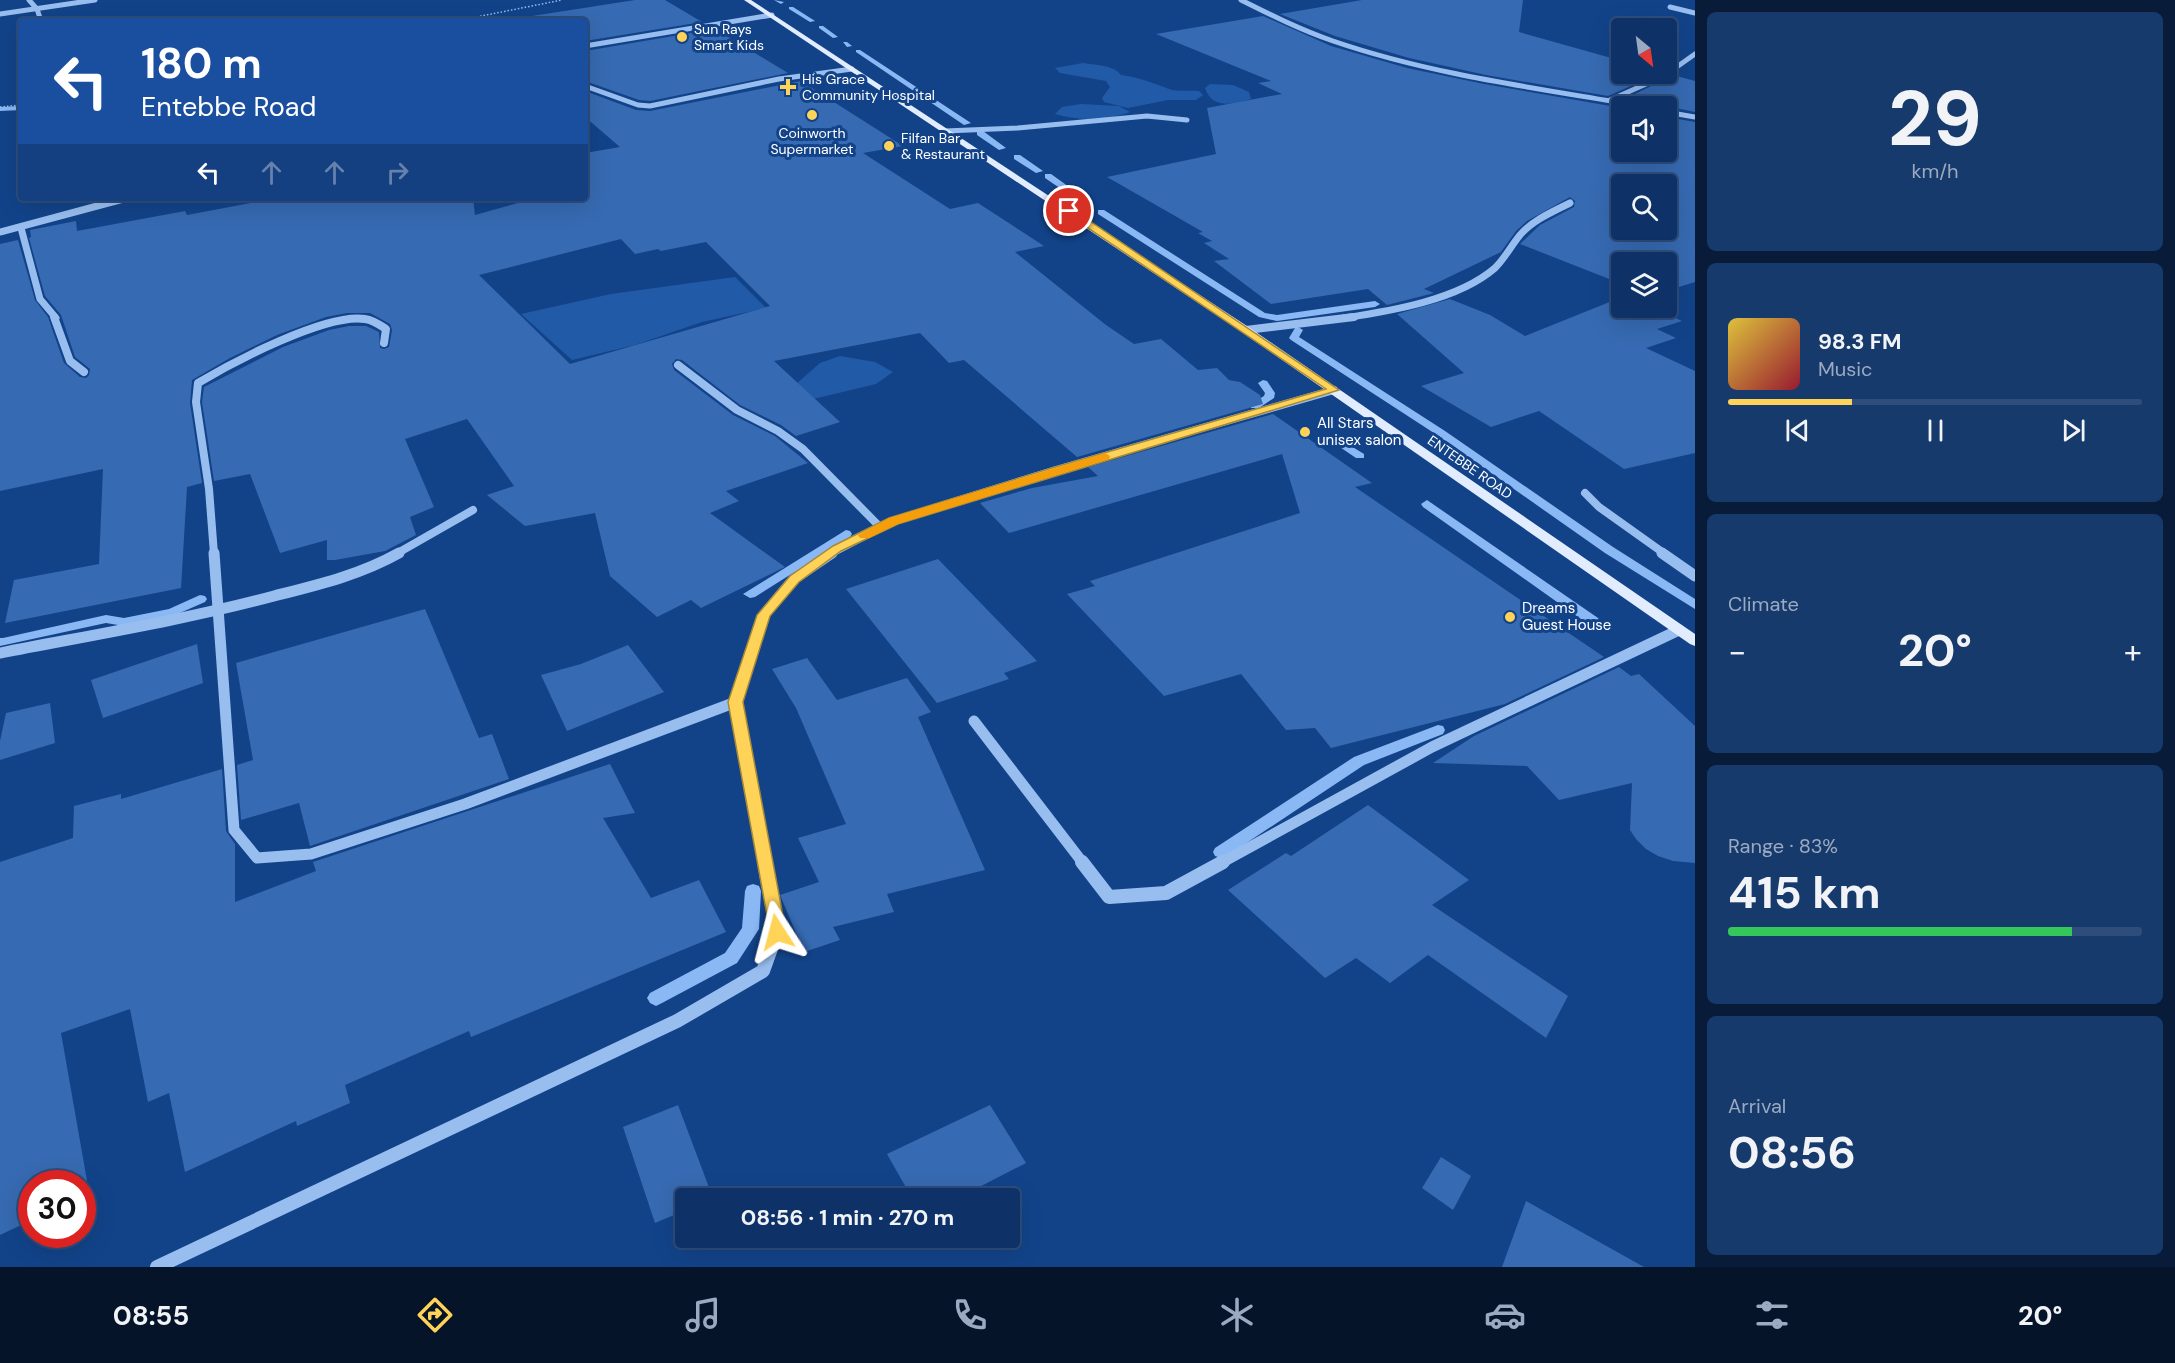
<!DOCTYPE html>
<html lang="en">
<head>
<meta charset="utf-8">
<style>
  :root { --surface:#0e3267; --page:#173a6d; --text:#f1f3f6; --muted:#9baac0; --line:#2e4d7b; --accent:#ffd358 }
  body { margin:0; font-family:"DM Sans",sans-serif; background:var(--page); color:var(--text); height:100vh; display:flex; flex-direction:column; font-size:22px; white-space:nowrap }
  * { box-sizing:border-box; margin:0 }
  p { font-size:20px; color:var(--muted) }
  .icon { flex:none; width:33px; height:33px; fill:none; stroke:currentColor; stroke-width:2; stroke-linecap:round; stroke-linejoin:round }
  .map { position:relative; flex:1; overflow:hidden }
  .drawer { display:flex; flex-direction:column; gap:12px; padding:12px; background:#081c39; width:480px }
  .drawer>* { flex:none }
  .guide { position:absolute; left:18px; top:18px; width:570px; height:183px; border-radius:6px; box-shadow:0 6px 24px #0002,0 0 0 2px var(--line); background:#1a4fa0; color:#fff; overflow:hidden }
  .needle { width:39px; rotate:151deg }
  .fabs { position:absolute; left:1611px; top:18px; display:grid; gap:12px }
  .fabs a { display:grid; place-items:center; width:66px; height:66px; border-radius:6px; background:var(--surface); box-shadow:0 6px 24px #0002,0 0 0 2px var(--line); font-size:30px }
  .speed { position:absolute; left:18px; top:1170px; display:flex; gap:12px; font-size:30px; font-weight:700; text-align:center }
  .speed>* { display:grid; place-content:center; width:78px; height:78px; border-radius:50%; background:var(--surface); box-shadow:0 6px 24px #0002,0 0 0 2px var(--line); line-height:1 }
  .speed .limit { border:9px solid #d22; background:#fff; color:#111 }
  .pin { position:absolute; display:grid; place-items:center; width:51px; height:51px; color:#fff; margin:-26px; border:3px solid #fff; border-radius:50%; box-shadow:0 2px 6px #0007 }
  .me { position:absolute; width:66px; margin:-33px; rotate:351deg; stroke-linejoin:round; filter:drop-shadow(0 0 4px #0008) }
  .turn { display:flex; align-items:center; gap:21px; height:126px; padding:0 24px; font-size:27px }
  .turn .icon { width:78px; height:78px; stroke-width:2.5 }
  .turn b { display:block; font-size:42px; line-height:51px }
  .lanes { display:flex; align-items:center; height:57px; padding:0 24px; background:#0003; justify-content:center; gap:30px; direction:ltr }
  .lanes .off { opacity:.35 }
  .big { font-size:45px; font-weight:700; line-height:1.1 }
  .drawer .widget { flex:1; display:flex; flex-direction:column; justify-content:center; gap:9px; min-width:0; padding:0 21px; border-radius:9px; background:var(--page) }
  .drawer .dial { align-items:center; gap:0 }
  .dial b { font-size:78px; line-height:1 }
  .song { display:flex; align-items:center; gap:18px }
  .cover { width:72px; height:72px; border-radius:9px; background:linear-gradient(135deg,hsl(50 70% 55%),hsl(350 70% 35%)) }
  .played { height:6px; border-radius:3px; background:linear-gradient(90deg,var(--accent) 30%,var(--line) 30%) }
  .keys { display:flex; justify-content:space-around; direction:ltr }
  .heat { display:flex; justify-content:space-between; align-items:center; font-size:33px; direction:ltr }
  .charge { height:9px; border-radius:4px; background:linear-gradient(90deg,#34c759 83%,var(--line) 0) }
  .trip { position:absolute; left:675px; top:1188px; width:345px; height:60px; border-radius:6px; background:var(--surface); box-shadow:0 6px 24px #0002,0 0 0 2px var(--line); font-weight:700; line-height:60px; text-align:center }
  .tabs { display:flex; height:96px; justify-content:space-around; align-items:center; background:#061429; color:var(--muted) }
  .tabs .icon { width:42px; height:42px }
  .tabs .current { color:var(--accent) }
  .tabs b { font-size:27px; color:var(--text) }
  main { display:flex; flex:1; min-height:0 }
  .map>svg:first-child { display:block }
</style>
</head>
<body>
<main>
<div class="map">
<svg width="1695" height="1267" viewBox="0 0 1695 1267">
  <rect width="100%" height="100%" fill="#124389"/>
  <g fill="#215aa7">
    <path d="M1083 63C1095 65 1114 65 1121 75 1138 77 1153 83 1169 89 1177 92 1190 90 1199 91L1203 95 1196 100H1168L1128 108 1104 102 1102 98 1110 87 1106 81 1060 73 1055 68Z"/>
    <path d="M1210 84 1233 85 1249 92 1251 99C1234 104 1212 110 1205 88Z"/>
    <path d="M1081 104 1119 106 1130 112C1107 121 1079 121 1055 114L1062 107Z"/>
    <polygon points="735,277 766,308 702,322 635,345 572,360 521,314 611,294"/>
    <polygon points="840,356 875,362 893,372 876,384 809,400 795,385 820,363"/>
  </g>
  <g fill="none" stroke-linecap="round" stroke-linejoin="round">
    <g fill="#8ab8f4" fill-rule="evenodd">
      <polygon points="774,0 784,2 781,4"/>
      <polygon points="789,7 793,7 815,21 810,22 789,9"/>
      <polygon points="819,26 823,26 838,37 833,38 819,28"/>
      <polygon points="843,42 847,42 852,46 847,47"/>
      <polygon points="856,50 860,50 971,123 964,125 856,52"/>
      <polygon points="21,106 21,110 0,111 0,107"/>
      <polygon points="977,131 983,131 1006,148 999,150 977,135"/>
      <polygon points="1017,155 1020,155 1043,171 1036,173 1014,159 1014,155"/>
      <polygon points="1045,174 1051,174 1090,202 1083,204 1045,178"/>
      <polygon points="1098,210 1104,210 1265,313 1277,315 1375,301 1380,304 1375,307 1277,321 1259,317 1098,214"/>
      <polygon points="1298,327 1303,330 1299,337 1445,431 1613,547 1695,599 1695,609 1605,553 1437,435 1291,340 1289,338 1295,328"/>
      <polygon points="1263,380 1267,381 1275,393 1274,398 1259,408 1251,408 1251,404 1264,396 1265,393 1258,383"/>
      <polygon points="1338,438 1364,454 1364,458 1356,458 1334,443 1334,439"/>
      <polygon points="1427,500 1598,618 1600,621 1598,624 1588,624 1423,507 1421,504"/>
      <polygon points="846,530 850,531 852,534 850,537 755,597 750,598 743,594"/>
      <polygon points="200,595 205,596 207,599 205,602 173,616 124,626 106,623 0,646 0,638 3,638 106,615 124,618 169,609"/>
      <polygon points="1438,725 1443,726 1445,730 1443,734 1364,765 1227,856 1221,858 1215,856 1213,852 1215,848 1354,757"/>
      <polygon points="753,884 759,886 761,891 759,929 737,963 662,1003 656,1006 650,1003 647,998 650,993 725,953 742,928 745,891 747,886"/>
    </g>
  </g>
  <g fill="#366ab2" fill-rule="evenodd">
    <polygon points="635,0 665,0 702,22 585,41 585,21 506,20"/>
    <polygon points="1362,0 1523,0 1519,32 1622,61 1622,74 1658,74 1608,96 1486,75 1409,58 1335,36 1280,14"/>
    <path d="M1263 16 1331 46 1407 68 1484 84 1622 108V152H1666V117L1695 122V282L1666 291V262H1622V284L1520 244 1540 225 1574 207 1575 201 1570 197 1527 221 1516 231 1501 252 1424 289 1434 293 1387 305 1368 289 1271 304 1214 261 1229 259 1204 243 1212 241 1198 233 1203 232 1107 177 1216 154 1207 108 1282 94 1258 83 1271 81 1156 34ZM1622 184H1666V230H1622Z"/>
    <polygon points="715,29 788,73 650,101 639,100 585,81 585,65 591,64 585,61 585,51"/>
    <polygon points="1673,75 1695,81 1695,112 1666,106 1645,106 1641,101 1625,99"/>
    <path d="M801 81 903 146 863 153 950 209 978 203 1044 246 1015 252 1106 325 1134 344 1161 339 1198 370 1217 368 1229 380 1240 382 1260 395 1263 404 1077 457 964 360 949 363 920 333 774 361 840 422 796 436 781 425 740 405 682 360 676 359 672 364 674 370 733 415 775 436 808 463 726 491 739 501 710 513 785 567 701 608 691 600 657 617 610 576 595 513 525 526 487 495 514 486 467 419 405 439 434 507 410 517 416 535 385 551 335 560H327V540L280 553 250 474 214 481 202 402 204 387 283 347 329 330 349 326H366L379 332 380 348 384 349 389 347 392 330 390 324 370 313H347L326 317 277 335 230 358 192 380 190 403 202 483 187 487 181 588 5 623 14 580 99 564 103 469 0 491V244L18 240 35 300 48 317 64 363 80 377 86 378 89 375 90 369 75 357 61 315 45 296 29 238 31 237 30 230 76 221 77 231 185 211 187 215 277 198H473L475 215 536 198H585V153L620 147 585 117V91L636 110 650 111ZM621 239 635 254 658 249 661 251 706 242 770 306 570 364 479 275Z"/>
    <polygon points="1622,297 1622,308 1653,308 1682,321 1657,329 1676,338 1646,348 1695,371 1695,453 1624,469 1539,411 1491,427 1421,386 1464,373 1397,314 1450,299 1490,315 1525,336"/>
    <polygon points="1273,414 1372,483 1355,487 1604,657 1505,704 1331,748 1315,728 1286,730 1241,674 1164,696 1067,594 1095,586 1090,581 1300,513 1282,454 1009,533 980,503 1032,488 1098,476 1088,467"/>
    <polygon points="938,559 1037,661 1004,673 1009,679 937,703 846,589"/>
    <polygon points="425,609 479,738 492,734 509,779 310,846 299,803 241,820 237,765 253,760 236,663"/>
    <polygon points="197,644 203,683 103,718 91,680"/>
    <polygon points="628,645 664,692 567,731 541,675 581,664"/>
    <polygon points="807,658 837,700 907,678 931,712 918,717 985,870 887,894 894,912 833,927 840,940 804,952 780,895 819,882 798,838 846,824 796,708 772,669"/>
    <polygon points="1619,667 1631,676 1639,674 1695,726 1695,863 1673,861 1658,856 1646,849 1636,839 1630,830 1632,783 1559,800 1527,766 1433,763 1474,736"/>
    <polygon points="50,703 55,743 0,760 0,741 6,713"/>
    <polygon points="610,764 635,813 603,818 651,898 699,880 726,932 471,1037 469,1031 345,1085 350,1103 297,1126 296,1121 185,1172 169,1093 148,1102 130,1009 61,1033 89,1192 82,1195 82,1184 32,1184 32,1220 0,1235 0,862 73,838 74,806 121,794 121,799 222,769 226,831 235,844 235,902 316,871 313,862"/>
    <polygon points="1368,805 1469,880 1432,905 1568,996 1546,1038 1428,955 1390,983 1356,958 1325,978 1228,890 1286,853 1291,856"/>
    <polygon points="678,1105 713,1198 686,1198 686,1210 655,1223 623,1127"/>
    <polygon points="990,1105 1026,1163 958,1198 912,1198 887,1154"/>
    <polygon points="1441,1157 1471,1176 1453,1210 1422,1188"/>
    <polygon points="1526,1201 1644,1267 1502,1267"/>
  </g>
  <g fill="none" stroke-linecap="round" stroke-linejoin="round">
    <g stroke="#98bef0" stroke-width="1.5" stroke-dasharray="1.5 2" stroke-linecap="butt">
      <polyline points="214,21 219,20"/>
      <polyline points="456,21 562,0"/>
      <polyline points="0,107 21,105"/>
    </g>
    <g stroke="#98bef0" stroke-width="5">
      <polyline points="29,0 37,9 41,21"/>
      <path d="M1241 0C1271 15 1301 30 1333 41 1432 75 1537 88 1640 106"/>
      <polyline points="1670,7 1695,13"/>
      <polyline points="0,14 95,0"/>
      <polyline points="585,46 772,15"/>
      <polyline points="585,86 638,105 650,106 779,79 852,69"/>
      <polyline points="1610,100 1664,76 1695,54"/>
      <polyline points="1666,112 1695,117"/>
      <polyline points="945,131 1018,128 1147,116 1187,120"/>
    </g>
    <g stroke="#98bef0" stroke-width="7">
      <polyline points="21,228 40,299 56,318"/>
      <polyline points="0,232 127,198"/>
      <path d="M1344 318C1391 311 1458 300 1495 268 1505 258 1511 246 1520 235 1533 220 1552 212 1570 203"/>
    </g>
    <g stroke="#98bef0" stroke-width="8">
      <polyline points="54,317 70,361 84,372"/>
      <polyline points="1246,330 1354,317"/>
      <polyline points="678,365 737,410 778,431 803,449 880,527"/>
      <polyline points="1585,493 1599,507 1665,554"/>
      <path d="M214 554 209 489 196 402 198 383C233 362 326 313 365 319 373 320 380 325 386 329L384 343"/>
      <polyline points="396,554 473,510"/>
      <polyline points="830,554 893,521 1056,470 1334,390"/>
    </g>
    <g stroke="#98bef0" stroke-width="11">
      <polyline points="214,553 234,830 257,858 311,854 465,804 736,702"/>
      <polyline points="1662,553 1695,576"/>
      <path d="M0 653C92 635 184 620 274 596 317 585 360 575 399 553"/>
      <polyline points="974,721 1083,863"/>
      <polyline points="765,863 736,702 764,615 794,579 832,553"/>
      <polyline points="1221,863 1432,747 1679,630"/>
    </g>
    <g stroke="#98bef0" stroke-width="14">
      <polyline points="1082,862 1109,897 1166,893 1223,862"/>
      <polyline points="157,1267 677,1021 763,971 777,932 764,862"/>
    </g>
    <polygon fill="#e2ecff" fill-rule="evenodd" points="744,0 751,0 1250,328 1695,634 1695,646 1690,644 1242,332"/>
  </g>
  <polygon fill="#ffd358" stroke="#a68939" stroke-width="1.5" points="1066,209 1072,209 1339,390 898,524 841,551 799,582 770,616 743,702 786,932 783,937 777,939 771,937 728,702 757,615 790,576 833,546 889,518 1052,468 1326,389 1066,213"/>
  <polygon fill="#f59e0b" points="1105,453 1110,456 1109,459 898,524 869,538 860,538 858,535 889,518"/>
  <g fill="#ffd358" stroke="#124389" stroke-width="2">
    <circle cx="682" cy="37" r="6"/>
    <path d="M785 78h6v6h6v6h-6v6h-6v-6h-6v-6h6z"/>
    <circle cx="812" cy="115" r="6"/>
    <circle cx="889" cy="146" r="6"/>
    <circle cx="1305" cy="432" r="6"/>
    <circle cx="1510" cy="617" r="6"/>
  </g>
  <g text-anchor="middle" dominant-baseline="central" stroke-width="6" stroke-linejoin="round" paint-order="stroke">
    <g font-size="14" fill="#fff" stroke="#124389" text-anchor="start">
      <text x="694" y="29">Sun Rays<tspan x="694" dy="16">Smart Kids</tspan></text>
      <text x="802" y="79">His Grace<tspan x="802" dy="16">Community Hospital</tspan></text>
      <text x="812" y="133" text-anchor="middle">Coinworth<tspan x="812" dy="16">Supermarket</tspan></text>
      <text x="901" y="138">Filfan Bar<tspan x="901" dy="16">&amp; Restaurant</tspan></text>
    </g>
    <g font-size="14" fill="#fff" stroke="#124389">
      <text transform="translate(1470 467) rotate(35)">ENTEBBE ROAD</text>
    </g>
    <g font-size="15" fill="#fff" stroke="#124389" text-anchor="start">
      <text x="1317" y="423">All Stars<tspan x="1317" dy="17">unisex salon</tspan></text>
      <text x="1522" y="608">Dreams<tspan x="1522" dy="17">Guest House</tspan></text>
    </g>
  </g>
</svg>
<div class="fabs">
<a><svg class="needle" viewBox="-14 -14 28 28"><path d="M0-13l5 13h-10z" fill="#e53935"/><path d="M0 13l5-13h-10z" fill="#9baac0"/></svg></a>
<a><svg class="icon" aria-label="sound" viewBox="0 0 24 24"><path d="M4 9h4l5-4v14l-5-4H4zM17 9q2 3 0 6"/></svg></a>
<a><svg class="icon" aria-label="search" viewBox="0 0 24 24"><circle cx="10" cy="10" r="6"/><path d="M15 15l6 6"/></svg></a>
<a><svg class="icon" aria-label="layers" viewBox="0 0 24 24"><path d="M12 4l9 5-9 5-9-5zM3 14l9 5 9-5"/></svg></a>
</div>
<div class="speed"><div class="limit">30</div></div>
<div class="pin" style="left:1069px;top:211px;background:#d93025"><svg class="icon" aria-label="arrive" viewBox="0 0 24 24"><path d="M6 21V4h12l-3 4 3 4H6"/></svg></div>
<svg class="me" style="left:777px;top:932px" viewBox="-20 -20 40 40"><path d="M0-17L14 15 0 8-14 15z" fill="#ffd358" stroke="#fff" stroke-width="4"/></svg>
<div class="trip">08:56 · 1 min · 270 m</div>
<div class="guide">
<div class="turn"><svg class="icon" aria-label="left" viewBox="0 0 24 24"><path d="M17 20v-9H6M10 6l-5 5 5 5"/></svg><div><b>180 m</b>Entebbe Road</div></div>
<div class="lanes"><svg class="icon" aria-label="left" viewBox="0 0 24 24"><path d="M17 20v-9H6M10 6l-5 5 5 5"/></svg><svg class="icon off" aria-label="ahead" viewBox="0 0 24 24"><path d="M12 20V5M6 11l6-6 6 6"/></svg><svg class="icon off" aria-label="ahead" viewBox="0 0 24 24"><path d="M12 20V5M6 11l6-6 6 6"/></svg><svg class="icon off" aria-label="right" viewBox="0 0 24 24"><path d="M7 20v-9h11M14 6l5 5-5 5"/></svg></div>
</div>
</div>
<section class="drawer">
<div class="widget dial"><b>29</b><p>km/h</p></div>
<div class="widget">
<div class="song"><i class="cover"></i><div><b>98.3 FM</b><p>Music</p></div></div>
<div class="played"></div>
<div class="keys"><svg class="icon" aria-label="previous" viewBox="0 0 24 24"><path d="M18 5L8 12l10 7zM5 5v14"/></svg><svg class="icon" aria-label="pause" viewBox="0 0 24 24"><path d="M8 5v14M16 5v14"/></svg><svg class="icon" aria-label="next" viewBox="0 0 24 24"><path d="M6 5l10 7-10 7zM19 5v14"/></svg></div>
</div>
<div class="widget"><p>Climate</p>
<div class="heat"><a>−</a><b class="big">20°</b><a>+</a></div>
</div>
<div class="widget"><p>Range · 83%</p><b class="big">415 km</b><div class="charge"></div></div>
<div class="widget"><p>Arrival</p><b class="big">08:56</b></div>
</section>
</main>
<nav class="tabs">
<b>08:55</b>
<svg class="icon current" aria-label="directions" viewBox="0 0 24 24"><path d="M12 3l9 9-9 9-9-9zM9 14v-3h6M13 9l2 2-2 2"/></svg>
<svg class="icon" aria-label="music" viewBox="0 0 24 24"><path d="M9 18V5l10-2v13"/><circle cx="6" cy="18" r="3"/><circle cx="16" cy="16" r="3"/></svg>
<svg class="icon" aria-label="phone" viewBox="0 0 24 24"><path d="M5 4h4l2 5-3 2q2 4 5 5l2-3 5 2v4C11 20 4 13 5 4z"/></svg>
<svg class="icon" aria-label="climate" viewBox="0 0 24 24"><path d="M12 3v18M4 7l16 10M4 17L20 7"/></svg>
<svg class="icon" aria-label="car" viewBox="0 0 24 24"><path d="M5 17H2v-5l4-1 3-4h7l3 4 3 1v5h-3M9 17h6M6 11h13"/><circle cx="7" cy="17" r="2"/><circle cx="17" cy="17" r="2"/></svg>
<svg class="icon" aria-label="filters" viewBox="0 0 24 24"><path d="M4 7h16M4 17h16"/><circle cx="9" cy="7" r="2"/><circle cx="15" cy="17" r="2"/></svg>
<b>20°</b>
</nav>
</body>
</html>
